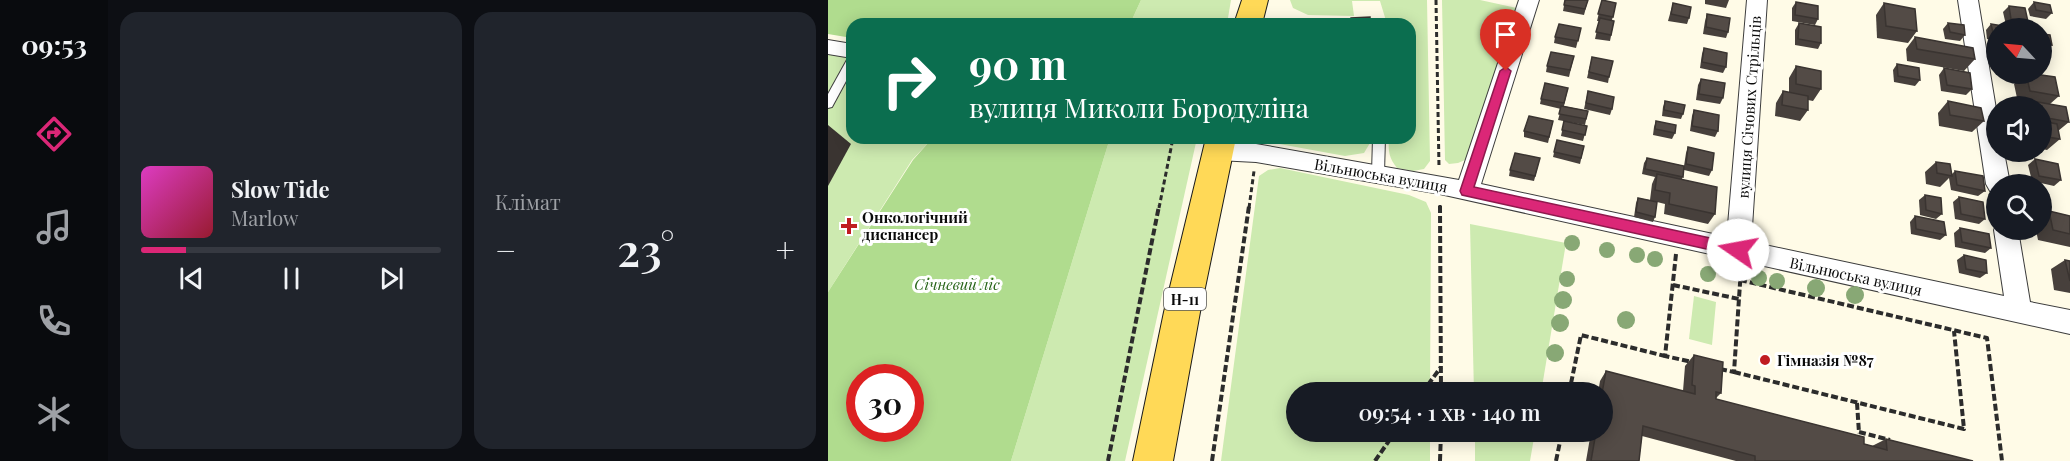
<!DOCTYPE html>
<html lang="uk">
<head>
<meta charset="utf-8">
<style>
  :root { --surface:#171b24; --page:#20242c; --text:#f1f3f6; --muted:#9ea1a6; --line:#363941; --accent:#db2777 }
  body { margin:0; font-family:"Playfair Display",serif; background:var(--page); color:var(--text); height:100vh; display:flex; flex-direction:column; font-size:22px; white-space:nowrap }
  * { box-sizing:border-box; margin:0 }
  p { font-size:20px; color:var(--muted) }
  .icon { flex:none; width:33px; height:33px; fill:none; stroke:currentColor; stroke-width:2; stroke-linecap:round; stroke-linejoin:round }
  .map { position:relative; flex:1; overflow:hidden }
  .side { display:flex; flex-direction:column; gap:12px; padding:12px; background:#0d0f14; width:720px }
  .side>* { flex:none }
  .banner { position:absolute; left:18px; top:18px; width:570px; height:126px; border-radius:18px; box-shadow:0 3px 15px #0003; background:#0b6e4f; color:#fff; overflow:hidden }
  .needle { width:39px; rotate:296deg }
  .buttons { position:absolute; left:1158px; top:18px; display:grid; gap:12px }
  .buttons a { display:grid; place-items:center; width:66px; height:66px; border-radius:50%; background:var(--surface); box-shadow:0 3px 15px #0003; font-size:30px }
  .speed { position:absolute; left:18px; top:364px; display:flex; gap:12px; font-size:30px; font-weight:700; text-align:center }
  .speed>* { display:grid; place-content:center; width:78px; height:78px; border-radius:50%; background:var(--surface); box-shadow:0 3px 15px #0003; line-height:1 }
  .speed .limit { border:9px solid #d22; background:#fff; color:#111 }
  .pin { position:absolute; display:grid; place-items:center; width:51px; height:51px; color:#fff; margin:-62px -26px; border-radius:50% 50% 50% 0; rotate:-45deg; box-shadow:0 0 6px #0007 }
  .pin .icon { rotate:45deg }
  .me { position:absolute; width:66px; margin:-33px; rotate:282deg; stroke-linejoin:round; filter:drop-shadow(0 0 4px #0008) }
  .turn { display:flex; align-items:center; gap:21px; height:126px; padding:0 24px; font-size:27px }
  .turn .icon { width:78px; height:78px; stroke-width:2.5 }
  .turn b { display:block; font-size:42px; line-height:51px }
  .big { font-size:45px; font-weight:600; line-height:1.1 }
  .side .tile { flex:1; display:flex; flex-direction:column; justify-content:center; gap:9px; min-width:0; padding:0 21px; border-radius:18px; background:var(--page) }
  .song { display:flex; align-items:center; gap:18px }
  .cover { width:72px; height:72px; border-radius:9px; background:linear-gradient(135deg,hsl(310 70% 55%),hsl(350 70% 35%)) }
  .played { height:6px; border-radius:3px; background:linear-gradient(90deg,var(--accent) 15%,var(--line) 15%) }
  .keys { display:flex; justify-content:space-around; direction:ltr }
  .heat { display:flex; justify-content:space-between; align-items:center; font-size:33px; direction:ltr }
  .side .tiles { flex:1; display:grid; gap:12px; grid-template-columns:repeat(2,1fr) }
  .trip { position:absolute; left:458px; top:382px; width:327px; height:60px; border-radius:30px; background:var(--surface); box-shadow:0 3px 15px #0003; font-weight:600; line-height:60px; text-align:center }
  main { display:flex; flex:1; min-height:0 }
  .menu { display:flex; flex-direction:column; width:108px; justify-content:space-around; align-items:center; background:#090b0e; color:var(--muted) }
  .menu .icon { width:42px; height:42px }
  .menu .selected { color:var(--accent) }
  .menu b { font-size:27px; color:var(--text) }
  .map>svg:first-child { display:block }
</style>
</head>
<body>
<main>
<nav class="menu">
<b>09:53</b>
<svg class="icon selected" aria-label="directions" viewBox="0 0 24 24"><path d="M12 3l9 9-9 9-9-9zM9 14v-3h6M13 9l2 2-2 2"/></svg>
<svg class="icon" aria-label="music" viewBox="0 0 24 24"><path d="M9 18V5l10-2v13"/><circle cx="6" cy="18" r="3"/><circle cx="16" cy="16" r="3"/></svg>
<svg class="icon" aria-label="phone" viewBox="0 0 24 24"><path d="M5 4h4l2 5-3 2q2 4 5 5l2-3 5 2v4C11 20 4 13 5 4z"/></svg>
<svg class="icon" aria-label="climate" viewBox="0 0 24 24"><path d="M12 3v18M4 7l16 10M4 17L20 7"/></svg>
</nav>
<section class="side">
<div class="tiles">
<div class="tile">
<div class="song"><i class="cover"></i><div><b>Slow Tide</b><p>Marlow</p></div></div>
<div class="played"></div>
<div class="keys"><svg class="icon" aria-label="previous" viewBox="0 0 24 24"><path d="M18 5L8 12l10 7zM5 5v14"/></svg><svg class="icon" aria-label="pause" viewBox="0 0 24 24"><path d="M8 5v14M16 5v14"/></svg><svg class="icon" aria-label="next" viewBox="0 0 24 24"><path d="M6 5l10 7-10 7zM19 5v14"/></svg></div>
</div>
<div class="tile"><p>Клімат</p>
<div class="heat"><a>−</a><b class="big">23°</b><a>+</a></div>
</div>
</div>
</section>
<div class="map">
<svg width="1242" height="461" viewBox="0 0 1242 461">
  <rect width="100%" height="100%" fill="#fffbe7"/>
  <g fill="#cdeab0">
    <polygon points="313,0 403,0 399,24 302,24"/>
    <path d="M462 0H599L602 161 596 169 585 171 569 168C561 158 560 151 561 138H582V24H559L552 1H524L526 16 480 15 465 8Z"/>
    <polygon points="614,0 652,0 698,10 651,154 630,163 621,164 617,160"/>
    <polygon points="0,51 24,55 24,138 102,138 101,142 84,160 0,292"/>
    <polygon points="282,138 369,138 297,461 183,461"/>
    <polygon points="438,138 545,138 536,153 517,156 441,142"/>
    <polygon points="452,168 581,195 598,202 603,213 602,393 468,393 468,432 602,432 602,461 393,461 431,176 440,170"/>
    <polygon points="642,224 738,243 713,393 646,393"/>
    <polygon points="866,296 888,302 884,345 861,339"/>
    <polygon points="647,432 707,432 702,461 647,461"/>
  </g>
  <g fill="#b0dc8e" fill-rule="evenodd">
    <polygon points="0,0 313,0 302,24 24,24 24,38 0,34"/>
    <path d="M102 138H282L183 461H0V292L85 160 101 142ZM32 378H82V429H32Z"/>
  </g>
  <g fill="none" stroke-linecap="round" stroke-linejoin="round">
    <defs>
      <g id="service">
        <polygon points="420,21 472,21 477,24 415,24"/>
        <polygon points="24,57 24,70 4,107 0,108 0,94 20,58"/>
        <polygon points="545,138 557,138 556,173 550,178 544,173"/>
      </g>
      <g id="minor">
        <polygon points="691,0 711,0 653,184 899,237 919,0 939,0 923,242 1176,296 1166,230 1168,225 1168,230 1190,230 1202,302 1242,310 1242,334 612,194 428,162 390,160 382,157 379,151 382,145 390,142 428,144 631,180"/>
        <polygon points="1130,0 1150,0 1168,109 1168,152 1176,152 1182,184 1168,184 1168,193 1162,191 1158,184"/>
        <polygon points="0,40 24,44 24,58 0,54"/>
      </g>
      <g id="primary">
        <polygon points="414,0 440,0 434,24 406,24"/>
        <polygon points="378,138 408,138 372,312 345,461 305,461 336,312"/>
      </g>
    </defs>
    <use href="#service" stroke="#3d3d3d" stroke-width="2"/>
    <use href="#minor" stroke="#3d3d3d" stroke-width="2"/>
    <use href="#primary" stroke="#1b1b1b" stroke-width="2"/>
    <g stroke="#2c2c2c" stroke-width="3" stroke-dasharray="5 3" stroke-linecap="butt">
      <polyline points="608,0 611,167"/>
      <polyline points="612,205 612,208"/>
      <polyline points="331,208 345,138"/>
      <polyline points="421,208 426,171"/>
    </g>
    <g stroke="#2c2c2c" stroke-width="4" stroke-dasharray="7 3" stroke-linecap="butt">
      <polyline points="612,206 613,393"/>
      <polyline points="848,254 837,356 864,362"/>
      <polyline points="912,280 1159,338 1174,461"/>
      <polyline points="845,285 911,299"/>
      <polyline points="892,369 906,372 913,269"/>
      <polyline points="906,372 1136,429 1126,331"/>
      <polyline points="594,393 613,367"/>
      <polyline points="741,393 753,335 837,356"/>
      <polyline points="1029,403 1031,433"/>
      <polyline points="1031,432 1062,440"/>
      <polyline points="280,461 331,206"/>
      <polyline points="384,461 421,206"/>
      <polyline points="547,461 567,432"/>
      <polyline points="612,461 613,432"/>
      <polyline points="728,461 734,432"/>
    </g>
    <use href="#service" fill="#fff" fill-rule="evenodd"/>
    <use href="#minor" fill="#fff" fill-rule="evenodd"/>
    <use href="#primary" fill="#ffd957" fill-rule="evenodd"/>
  </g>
  <g fill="#88a875">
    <circle cx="744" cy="243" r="8"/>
    <circle cx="779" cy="250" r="8"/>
    <circle cx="809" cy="255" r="8"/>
    <circle cx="827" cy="259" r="8"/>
    <circle cx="880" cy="274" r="8"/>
    <circle cx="931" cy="278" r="8"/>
    <circle cx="739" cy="279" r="8"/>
    <circle cx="949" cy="281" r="8"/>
    <circle cx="988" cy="288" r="9"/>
    <circle cx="1027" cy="295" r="9"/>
    <circle cx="735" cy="300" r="9"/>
    <circle cx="798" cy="320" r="9"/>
    <circle cx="732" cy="323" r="9"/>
    <circle cx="727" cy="353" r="9"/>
  </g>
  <g fill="#47403c">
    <polygon points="737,0 760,0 756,15 735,11"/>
    <polygon points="774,0 788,3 784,20 786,21 782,41 767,39 771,21 769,21"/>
    <polygon points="877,0 901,0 898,8 877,4"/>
    <polygon points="968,2 990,19 987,25 964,21 964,8"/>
    <polygon points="1206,2 1224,13 1218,19 1202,16 1200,9"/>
    <polygon points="845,3 861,18 859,24 840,21"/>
    <polygon points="1056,3 1089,31 1080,43 1049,38 1048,15"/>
    <polygon points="1181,6 1200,22 1194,28 1178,25 1175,12"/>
    <polygon points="879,14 900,32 898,38 875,34 877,21"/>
    <polygon points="971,23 993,43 990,49 967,45 967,30"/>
    <polygon points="1120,23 1137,35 1132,41 1117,39 1115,29"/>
    <polygon points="1163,24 1168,28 1168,41 1159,39 1158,30"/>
    <polygon points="753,28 748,48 726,43 727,37"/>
    <polygon points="1214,34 1224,45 1218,51 1214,50"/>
    <polygon points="1087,37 1147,59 1136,71 1079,61 1078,49"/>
    <polygon points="876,48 898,67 895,73 872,68 874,54"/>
    <polygon points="746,56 741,77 718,72 719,66"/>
    <polygon points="764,57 781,77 780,83 759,78"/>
    <polygon points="1069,64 1092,80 1087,86 1066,82 1065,70"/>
    <polygon points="968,66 993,89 985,101 980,100 980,110 972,121 947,116 948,103 955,91 961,93 961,78"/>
    <polygon points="1116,68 1144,89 1138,95 1113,91 1111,75"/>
    <polygon points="1196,74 1206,74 1231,96 1222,104 1241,122 1230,131 1232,139 1219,150 1214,149 1214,106 1178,106 1187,98 1189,98 1186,84"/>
    <polygon points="873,79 895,98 892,104 868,100 870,85"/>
    <polygon points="740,88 736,106 760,111 757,125 730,120 733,109 712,104 713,99"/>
    <polygon points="760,91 784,109 782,115 756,109"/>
    <polygon points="837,101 855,114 853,119 834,116 835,107"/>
    <polygon points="1120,101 1156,121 1144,132 1111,126 1110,113"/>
    <polygon points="866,110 890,131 887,137 862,131 864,116"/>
    <polygon points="725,121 720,143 696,137 696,131"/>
    <polygon points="736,121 759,126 755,141 733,136"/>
    <polygon points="828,121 847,133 844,139 825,135 826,127"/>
    <polygon points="729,140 756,146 752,164 725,157"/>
    <polygon points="860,147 884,170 881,176 856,170 854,179 887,214 880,224 836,214 837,204 829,202 827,217 825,222 806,217 808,203 810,198 822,200 824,184 827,177 814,174 816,163 819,158 856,166 858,153"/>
    <polygon points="712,158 706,181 681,176 682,170"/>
    <polygon points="1207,159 1233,180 1226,186 1204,181 1200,165"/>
    <polygon points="1108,162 1123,175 1127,171 1157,191 1150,196 1123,190 1121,178 1112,187 1098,184 1097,172"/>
    <polygon points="1097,195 1114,214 1108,219 1092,215 1091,200"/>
    <polygon points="1131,197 1157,219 1151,224 1127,219 1125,202"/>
    <polygon points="1221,211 1242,216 1242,247 1210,240 1208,230 1214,230 1214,216"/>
    <polygon points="1087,216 1118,235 1112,240 1083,234 1082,222"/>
    <polygon points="1132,228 1163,248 1157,253 1127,247 1126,233"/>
    <polygon points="1136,255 1159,273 1152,278 1131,273 1129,260"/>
    <polygon points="1237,260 1242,261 1242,293 1226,290 1223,269"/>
    <polygon points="866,355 893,393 888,398 888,399 1044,446 1058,439 1145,461 908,461 814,436 811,461 758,461 763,432 774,432 774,393 770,393 772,381 778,371 855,391 857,366"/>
  </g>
  <polygon fill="#3a3431" points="0,125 23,144 0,186"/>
  <g fill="#534b46" stroke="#3a3431" stroke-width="1.5">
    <polygon points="737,0 760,0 757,9 736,5"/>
    <polygon points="774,0 788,3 785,17 770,14"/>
    <polygon points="968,2 990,6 990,19 967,15"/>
    <polygon points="1206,2 1222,5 1224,13 1208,10"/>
    <polygon points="845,3 863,7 861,18 843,14"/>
    <polygon points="1056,3 1087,9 1089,31 1058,26"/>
    <polygon points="1181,6 1197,8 1200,22 1183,19"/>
    <polygon points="879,14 902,18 900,32 878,27"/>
    <polygon points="542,17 542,24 522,24 523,18"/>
    <polygon points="772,18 786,21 783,35 768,32"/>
    <polygon points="971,23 993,27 993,43 970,39"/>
    <polygon points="1120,23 1136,25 1137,35 1122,32"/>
    <polygon points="731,24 753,28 750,41 727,37"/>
    <polygon points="1163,24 1187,28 1168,28 1168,34 1165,33"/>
    <polygon points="1214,34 1222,35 1224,45 1214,43"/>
    <polygon points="1087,37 1145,48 1147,59 1089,49"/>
    <polygon points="876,48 899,53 898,67 874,62"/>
    <polygon points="723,52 746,56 742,70 719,66"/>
    <polygon points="764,57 785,61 781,77 761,72"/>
    <polygon points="1069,64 1091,68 1092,80 1070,76"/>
    <polygon points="968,66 993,71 993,89 968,84"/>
    <polygon points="1116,68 1142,73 1144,89 1119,85"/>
    <polygon points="1198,74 1206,74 1227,77 1231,96 1202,91"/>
    <polygon points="873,79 897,83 895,98 871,94"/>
    <polygon points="717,83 740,88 736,103 713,99"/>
    <polygon points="760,91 786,97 784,109 758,103"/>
    <polygon points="955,91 980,96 980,110 954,105"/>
    <polygon points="1187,98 1238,107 1241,122 1214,117 1214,106 1189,106"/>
    <polygon points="837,101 857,105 855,114 836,110"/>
    <polygon points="1120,101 1153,108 1156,121 1122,115"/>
    <polygon points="733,106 760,111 758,119 731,114"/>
    <polygon points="866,110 891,115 890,131 864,126"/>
    <polygon points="701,116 725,121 721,137 696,131"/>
    <polygon points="736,121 759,126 757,135 734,130"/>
    <polygon points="828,121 848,125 847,133 827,129"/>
    <polygon points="1214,121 1229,124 1232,139 1214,136"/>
    <polygon points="729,140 756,146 753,158 726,152"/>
    <polygon points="860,147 886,153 884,170 858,164"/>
    <polygon points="687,153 712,158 707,176 682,170"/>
    <polygon points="819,158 856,166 855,177 817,169"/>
    <polygon points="1207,159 1230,164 1233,180 1211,176"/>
    <polygon points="1108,162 1122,164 1124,176 1109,173"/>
    <polygon points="1127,171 1155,176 1157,191 1129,185"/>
    <polygon points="829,174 889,187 887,214 841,204 842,193 827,190"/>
    <polygon points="1097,195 1113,198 1114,214 1098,210"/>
    <polygon points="1131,197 1155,202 1157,219 1133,214"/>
    <polygon points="810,198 829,202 827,217 808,212"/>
    <polygon points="1221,211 1242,216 1242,234 1225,230"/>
    <polygon points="1087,216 1116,222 1118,235 1088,229"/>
    <polygon points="1132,228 1161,234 1163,248 1134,242"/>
    <polygon points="1136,255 1158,260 1159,273 1138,269"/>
    <polygon points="1237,260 1242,261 1242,281"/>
    <polygon points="866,355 895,362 893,393 888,392 888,399 1036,437 1036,444 1059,450 1058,439 1145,461 927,461 927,456 815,426 811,461 763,461 768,432 774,432 774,393 778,371 867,394 867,386 864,385"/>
  </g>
  <polygon fill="#db2777" stroke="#8e194d" stroke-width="1.5" points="678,67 683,71 646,187 910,244 915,246 917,250 915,254 910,256 634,195 632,191 672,71"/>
  <g fill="#c01c21" stroke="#fff" stroke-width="2">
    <path d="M18 217h6v6h6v6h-6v6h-6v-6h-6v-6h6z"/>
    <circle cx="937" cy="360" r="6"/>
  </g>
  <g text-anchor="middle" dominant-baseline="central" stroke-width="6" stroke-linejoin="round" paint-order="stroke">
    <rect fill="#fff" stroke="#545454" stroke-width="1.5" x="336" y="288" width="42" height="22" rx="4.5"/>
    <g font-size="14" font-weight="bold" fill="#0a0a0a">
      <text x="357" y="299">Н-11</text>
    </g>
    <g font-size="15" fill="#0a0a0a" stroke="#fff">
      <text transform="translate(921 107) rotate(-86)">вулиця Січових Стрільців</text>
      <text transform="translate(553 175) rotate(10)">Вільнюська вулиця</text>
      <text transform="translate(1028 276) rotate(12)">Вільнюська вулиця</text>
    </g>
    <g font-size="15" font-weight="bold" fill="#0a0a0a" stroke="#fff" text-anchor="start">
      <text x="34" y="217">Онкологічний<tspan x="34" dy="17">диспансер</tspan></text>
      <text x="949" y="360">Гімназія №87</text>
    </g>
    <g font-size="15" font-style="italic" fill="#276418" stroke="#fff">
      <text x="129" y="284">Січневий ліс</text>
    </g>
  </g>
</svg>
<div class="buttons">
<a><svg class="needle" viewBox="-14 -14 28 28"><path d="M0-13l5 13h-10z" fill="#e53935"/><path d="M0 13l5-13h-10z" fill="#9ea1a6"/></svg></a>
<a><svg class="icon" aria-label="sound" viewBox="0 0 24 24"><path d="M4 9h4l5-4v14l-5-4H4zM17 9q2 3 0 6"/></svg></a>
<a><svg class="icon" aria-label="search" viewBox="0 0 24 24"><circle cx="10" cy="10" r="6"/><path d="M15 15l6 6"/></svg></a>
</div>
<div class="speed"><div class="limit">30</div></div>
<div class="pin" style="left:678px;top:71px;background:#d93025"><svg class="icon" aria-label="arrive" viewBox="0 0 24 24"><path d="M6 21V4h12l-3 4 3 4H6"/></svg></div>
<svg class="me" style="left:910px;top:250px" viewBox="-20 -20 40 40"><circle r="19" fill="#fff"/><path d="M0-13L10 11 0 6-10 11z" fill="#db2777"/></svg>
<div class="trip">09:54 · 1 хв · 140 m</div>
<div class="banner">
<div class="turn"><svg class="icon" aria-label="right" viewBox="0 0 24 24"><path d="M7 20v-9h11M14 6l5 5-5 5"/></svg><div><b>90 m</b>вулиця Миколи Бородуліна</div></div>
</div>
</div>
</main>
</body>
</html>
